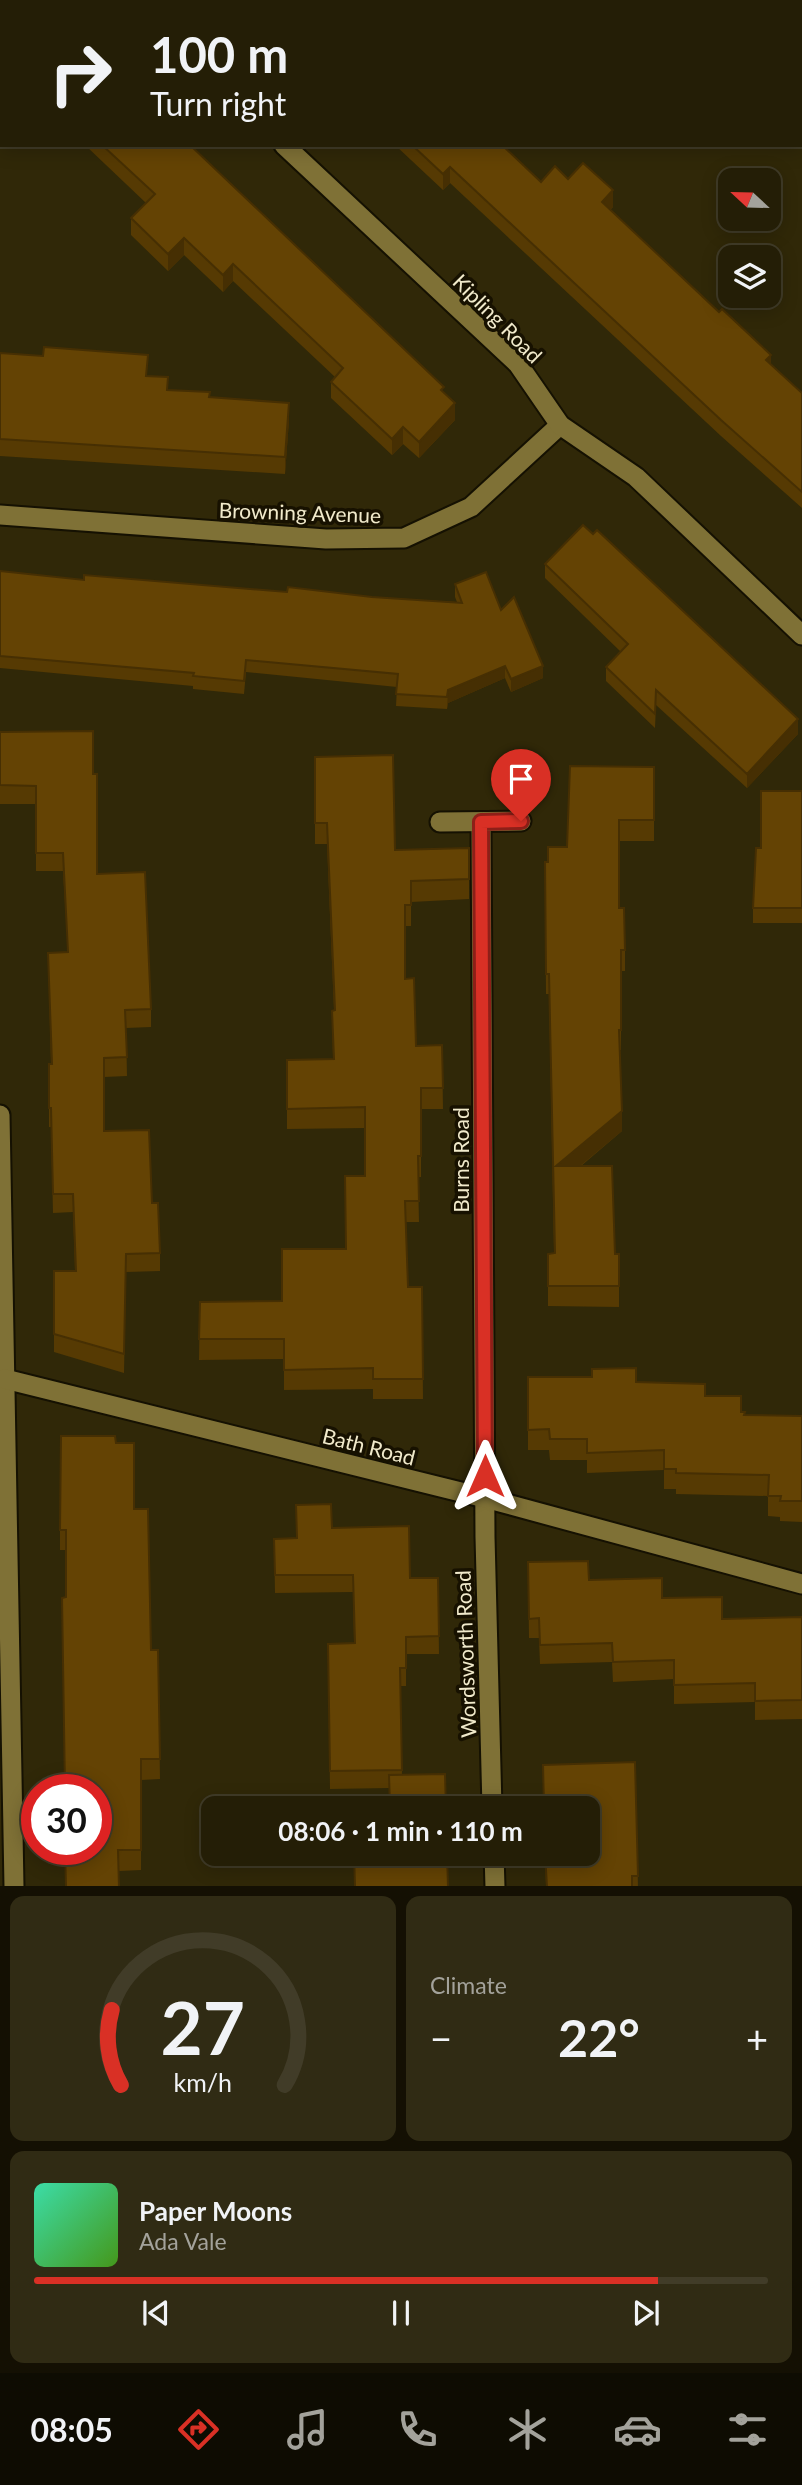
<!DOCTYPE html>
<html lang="en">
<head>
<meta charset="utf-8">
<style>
  :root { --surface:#241e06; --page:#302b14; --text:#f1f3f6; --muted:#a3a29b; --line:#413c28; --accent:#d93025 }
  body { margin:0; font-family:Lato,sans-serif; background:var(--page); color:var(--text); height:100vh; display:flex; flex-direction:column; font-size:26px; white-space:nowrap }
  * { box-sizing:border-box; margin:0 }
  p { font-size:23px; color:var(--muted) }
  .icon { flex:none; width:38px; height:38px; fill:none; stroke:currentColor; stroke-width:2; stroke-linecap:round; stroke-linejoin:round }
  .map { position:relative; height:1886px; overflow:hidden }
  .panel { display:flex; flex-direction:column; gap:10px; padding:10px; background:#141003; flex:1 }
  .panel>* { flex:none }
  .hud { position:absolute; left:0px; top:0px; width:803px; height:147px; box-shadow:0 4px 18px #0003,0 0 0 2px var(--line); background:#241e06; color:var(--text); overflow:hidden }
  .needle { width:46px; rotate:292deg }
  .controls { position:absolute; left:718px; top:168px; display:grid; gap:14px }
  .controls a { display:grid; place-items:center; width:63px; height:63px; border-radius:14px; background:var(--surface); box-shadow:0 4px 18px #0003,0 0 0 2px var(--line); font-size:35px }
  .speed { position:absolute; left:21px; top:1774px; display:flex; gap:14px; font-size:35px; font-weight:700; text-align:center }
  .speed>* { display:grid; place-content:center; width:91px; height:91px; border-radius:50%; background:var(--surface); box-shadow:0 4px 18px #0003,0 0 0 2px var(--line); line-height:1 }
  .speed .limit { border:10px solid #d22; background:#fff; color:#111 }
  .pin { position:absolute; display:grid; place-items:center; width:60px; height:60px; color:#fff; margin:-72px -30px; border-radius:50% 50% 50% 0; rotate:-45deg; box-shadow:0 0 7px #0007 }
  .pin .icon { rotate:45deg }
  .me { position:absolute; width:77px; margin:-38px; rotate:0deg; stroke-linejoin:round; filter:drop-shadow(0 0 5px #0008) }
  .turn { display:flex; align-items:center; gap:24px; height:147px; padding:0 35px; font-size:32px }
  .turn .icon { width:91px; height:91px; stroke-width:2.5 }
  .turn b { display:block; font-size:49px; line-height:60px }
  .big { font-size:52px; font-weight:700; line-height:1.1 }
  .panel .card { flex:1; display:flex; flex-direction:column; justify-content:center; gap:10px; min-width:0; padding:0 24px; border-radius:14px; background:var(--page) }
  .panel .dial { align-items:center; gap:0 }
  .dial svg { height:182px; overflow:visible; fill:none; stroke:var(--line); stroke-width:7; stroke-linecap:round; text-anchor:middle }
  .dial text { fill:var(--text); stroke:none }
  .song { display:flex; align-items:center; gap:21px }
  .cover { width:84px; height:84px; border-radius:10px; background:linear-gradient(135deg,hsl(160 70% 55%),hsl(100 70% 35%)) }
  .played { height:7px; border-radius:4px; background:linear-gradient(90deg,var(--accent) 85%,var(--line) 85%) }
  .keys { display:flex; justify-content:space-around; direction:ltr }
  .heat { display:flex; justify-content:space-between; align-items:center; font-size:38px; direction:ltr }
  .panel .tiles { flex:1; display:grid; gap:10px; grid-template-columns:1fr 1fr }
  .card:last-child { grid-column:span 2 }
  .trip { position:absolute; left:201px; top:1796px; width:399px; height:70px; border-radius:14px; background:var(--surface); box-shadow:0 4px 18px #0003,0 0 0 2px var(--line); font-weight:700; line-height:70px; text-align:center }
  .tabs { display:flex; height:112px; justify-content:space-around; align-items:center; background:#0e0c02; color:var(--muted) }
  .tabs .icon { width:49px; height:49px }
  .tabs .active { color:var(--accent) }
  .tabs b { font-size:32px; color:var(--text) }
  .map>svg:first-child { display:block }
</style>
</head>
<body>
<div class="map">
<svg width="802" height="1887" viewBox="0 0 802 1887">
  <rect width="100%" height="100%" fill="#302808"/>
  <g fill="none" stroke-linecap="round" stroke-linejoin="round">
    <defs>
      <polyline id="service" points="440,822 521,821"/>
      <g id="minor">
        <polyline points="0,515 326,539 404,538 471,507 560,425"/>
        <polyline points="481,822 485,1537 492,1808"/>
        <polyline points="0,1115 14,1887"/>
        <polyline points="5,1379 485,1498 802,1584"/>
        <polyline points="494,1853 495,1887"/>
      </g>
      <g id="tertiary">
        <polyline points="128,0 130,2"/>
        <polyline points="284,145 518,364 560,425 636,477 802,635"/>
      </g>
    </defs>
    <use href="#service" stroke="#151102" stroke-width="23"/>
    <use href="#minor" stroke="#151102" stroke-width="23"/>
    <use href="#tertiary" stroke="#151102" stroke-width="23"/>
    <use href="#service" stroke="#7f7136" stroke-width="19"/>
    <use href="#minor" stroke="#7f7136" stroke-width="19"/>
    <use href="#tertiary" stroke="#7f7136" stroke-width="19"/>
  </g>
  <g fill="#563a03">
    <polygon points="0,0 2,2 2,89 0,88"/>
    <polygon points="85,145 190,145 444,393 455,420 419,458 403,444 392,455 331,398 331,382 335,377 233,281 223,292 184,255 168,271 131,235 131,218 146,203"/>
    <polygon points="395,145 502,145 541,182 568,179 613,207 610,210 771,365 802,393 802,508 721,436 450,183 443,190"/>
    <polygon points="0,353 148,376 168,390 209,397 289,420 285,474 0,456"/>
    <polygon points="545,564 798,734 747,788 656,705 655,728 606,681 606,667 621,652 545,578"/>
    <polygon points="0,571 84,580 457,602 455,597 455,584 501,610 543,678 511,692 505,678 448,703 447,709 396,706 397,687 246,672 244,694 193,689 193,686 0,668"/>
    <polygon points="0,732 93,774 97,874 151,1009 151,1027 126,1028 127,1076 104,1077 104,1131 152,1203 160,1253 160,1271 126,1272 124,1373 54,1352 54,1271 75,1271 73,1212 53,1213 51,1127 49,1127 49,1064 51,1064 48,953 68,952 63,871 36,871 36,804 0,804"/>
    <polygon points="315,757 395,850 469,848 469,899 411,902 411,926 405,926 405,979 416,1046 442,1045 443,1109 421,1109 421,1177 418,1177 419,1222 406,1222 408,1287 422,1287 423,1399 373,1399 373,1389 284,1390 284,1359 199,1360 200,1302 282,1301 346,1249 365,1176 365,1128 287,1129 287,1060 333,1059 332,1011 334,1010 327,844 315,844"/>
    <polygon points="654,767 654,841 619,841 619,908 625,950 625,971 621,971 621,1050 620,1050 622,1131 581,1166 615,1254 619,1254 619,1307 548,1306 548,1254 554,1253 549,994 546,994 545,862 548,862 567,847"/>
    <polygon points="802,791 802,923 753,923 753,908 761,848"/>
    <polygon points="528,1377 636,1382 705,1396 744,1415 802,1416 802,1522 780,1521 780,1517 768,1516 768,1496 676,1494 676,1489 664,1489 664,1470 587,1473 587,1460 550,1460 549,1450 528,1450"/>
    <polygon points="116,1443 134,1509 151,1650 158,1650 160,1779 141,1780 141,1870 119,1871 66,1597 66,1550 60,1550 60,1530"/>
    <polygon points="332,1528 410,1578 438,1578 439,1654 406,1654 406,1686 400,1686 402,1775 446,1808 389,1808 389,1788 330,1789 328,1644 354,1643 353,1592 275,1593 274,1539 297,1538"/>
    <polygon points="528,1562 589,1580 662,1598 722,1619 802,1617 802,1719 755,1720 755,1702 674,1704 674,1679 613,1682 612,1662 540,1664 539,1638 529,1638"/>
    <polygon points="635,1762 638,1887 546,1887 545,1853 588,1853 588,1808 543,1808 543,1765"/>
  </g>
  <g fill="#462f03">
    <polygon points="450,167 450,183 443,190 443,174"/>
    <polygon points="613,190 613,207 602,218 602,202"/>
    <polygon points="184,238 184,255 168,271 168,254"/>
    <polygon points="233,264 233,281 223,292 223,275"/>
    <polygon points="771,355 771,371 766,360"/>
    <polygon points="289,403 289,420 285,474 285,457"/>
    <polygon points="455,403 455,420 419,458 419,442"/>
    <polygon points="403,427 403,444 392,455 392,439"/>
    <polygon points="505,666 505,678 448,703 447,709 448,690"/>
    <polygon points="543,666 543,678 511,692 511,679"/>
    <polygon points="798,719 798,734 747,788 747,774"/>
    <polygon points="622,1111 622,1131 556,1186 556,1166"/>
  </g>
  <g fill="#644304" stroke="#462f03" stroke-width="2">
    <polygon points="0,0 10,0 13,2 2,2 2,73 0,71"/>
    <polygon points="257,0 379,0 377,2 258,2"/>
    <polygon points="102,145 190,145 444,387 441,390 455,403 419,442 403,427 392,439 331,382 343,368 233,264 223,275 184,238 168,254 131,218 155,194"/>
    <polygon points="412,145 502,145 541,182 555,166 568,179 583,163 613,190 602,202 719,312 722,309 771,355 766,360 802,393 802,492 721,420 450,167 443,174"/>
    <polygon points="44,347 148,355 146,376 168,377 167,390 210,392 209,397 289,403 285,457 0,439 0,353 43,356"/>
    <polygon points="583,525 593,534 597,530 798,719 747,774 656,690 655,714 606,667 628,644 545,564"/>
    <polygon points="0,571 84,580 84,575 287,592 288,587 372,597 462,603 455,584 486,572 501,610 514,597 543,666 511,679 505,666 448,690 447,697 396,694 398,674 246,660 244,681 193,676 194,673 0,656"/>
    <polygon points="93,731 93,774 97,774 97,874 145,872 151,1009 125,1010 127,1057 104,1058 104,1131 149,1130 152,1203 158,1203 160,1253 126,1254 124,1354 54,1334 54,1271 76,1271 73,1194 53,1194 51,1108 49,1108 49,1064 52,1064 48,953 68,952 63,853 36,853 36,786 0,785 0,732"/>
    <polygon points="393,755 395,850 469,848 469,879 411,881 411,905 405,905 405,979 414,978 416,1046 442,1045 443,1088 421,1088 421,1156 418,1156 419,1201 405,1201 408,1287 422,1287 423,1379 373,1379 373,1368 284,1370 284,1339 199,1339 200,1302 282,1301 282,1249 346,1249 345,1176 365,1176 365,1107 287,1109 287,1060 334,1059 332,1011 335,1010 327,823 315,823 315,757"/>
    <polygon points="570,766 654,767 654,820 619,820 619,908 624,908 625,950 621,950 621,1030 619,1030 622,1111 556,1166 612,1166 615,1254 619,1254 619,1286 548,1286 548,1254 555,1253 549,974 546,974 545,862 548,862 548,847 567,847"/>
    <polygon points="761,791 802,791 802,908 753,908 756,848 761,848"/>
    <polygon points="636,1368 636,1382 705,1384 705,1396 741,1396 741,1412 745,1412 744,1415 802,1416 802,1501 780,1501 781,1496 768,1496 769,1475 676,1473 676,1469 664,1469 664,1450 587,1453 587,1439 550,1439 549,1429 528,1430 528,1377 592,1377 592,1369"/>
    <polygon points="61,1436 115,1436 116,1443 134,1443 134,1509 148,1509 151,1650 158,1650 160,1759 141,1759 141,1850 118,1850 119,1887 66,1887 65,1850 96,1850 96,1790 65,1790 62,1598 66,1597 66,1530 60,1530"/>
    <polygon points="331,1504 332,1528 409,1526 410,1578 438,1578 439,1636 406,1637 406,1668 400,1668 402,1770 330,1771 328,1644 355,1643 353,1575 275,1575 274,1539 297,1538 296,1505"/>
    <polygon points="588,1561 589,1580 662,1578 662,1598 722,1597 722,1619 802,1617 802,1700 755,1701 755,1683 674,1685 674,1660 613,1662 612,1643 540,1645 539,1618 529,1619 528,1562"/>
    <polygon points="635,1762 638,1876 632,1876 632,1887 547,1887 545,1853 588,1853 588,1808 544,1808 543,1765"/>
    <polygon points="445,1774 446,1808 390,1808 389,1775"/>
    <polygon points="354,1853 447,1853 448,1887 355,1887"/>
  </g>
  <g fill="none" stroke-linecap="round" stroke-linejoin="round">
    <defs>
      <polyline id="route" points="485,1476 481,822 521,821"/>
    </defs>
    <use href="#route" stroke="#8d1f18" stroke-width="18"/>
    <use href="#route" stroke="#d93025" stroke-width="12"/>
  </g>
  <g text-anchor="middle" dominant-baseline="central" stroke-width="7" stroke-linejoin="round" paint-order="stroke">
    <g font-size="21" fill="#f1eacb" stroke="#171100">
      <text transform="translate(498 318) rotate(45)">Kipling Road</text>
      <text transform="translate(300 512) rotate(2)">Browning Avenue</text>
      <text transform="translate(460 1160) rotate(-90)">Burns Road</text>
      <text transform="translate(369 1446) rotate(14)">Bath Road</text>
      <text transform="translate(465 1654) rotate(-92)">Wordsworth Road</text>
    </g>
  </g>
</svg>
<div class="controls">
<a><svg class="needle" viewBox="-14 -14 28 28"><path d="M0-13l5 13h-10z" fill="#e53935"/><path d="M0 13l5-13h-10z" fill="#a3a29b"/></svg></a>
<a><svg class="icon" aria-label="layers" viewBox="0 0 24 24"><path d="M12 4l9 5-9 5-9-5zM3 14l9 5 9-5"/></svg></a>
</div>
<div class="speed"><div class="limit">30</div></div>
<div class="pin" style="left:521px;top:821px;background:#d93025"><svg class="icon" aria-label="arrive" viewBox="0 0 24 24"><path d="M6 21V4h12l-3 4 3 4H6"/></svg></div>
<svg class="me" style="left:485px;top:1476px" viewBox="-20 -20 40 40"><path d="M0-17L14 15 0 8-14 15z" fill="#d93025" stroke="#fff" stroke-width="4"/></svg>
<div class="trip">08:06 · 1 min · 110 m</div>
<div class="hud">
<div class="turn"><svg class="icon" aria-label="right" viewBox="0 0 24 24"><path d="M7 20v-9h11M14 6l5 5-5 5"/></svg><div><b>100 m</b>Turn right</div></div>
</div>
</div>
<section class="panel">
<div class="tiles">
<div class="card dial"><svg viewBox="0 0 100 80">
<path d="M14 69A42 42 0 1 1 86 69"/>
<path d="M14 69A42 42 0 0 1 10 36" stroke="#d93025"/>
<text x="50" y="56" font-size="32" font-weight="700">27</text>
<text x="50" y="72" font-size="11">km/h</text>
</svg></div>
<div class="card"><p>Climate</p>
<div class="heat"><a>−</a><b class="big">22°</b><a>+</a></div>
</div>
<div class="card">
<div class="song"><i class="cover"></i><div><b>Paper Moons</b><p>Ada Vale</p></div></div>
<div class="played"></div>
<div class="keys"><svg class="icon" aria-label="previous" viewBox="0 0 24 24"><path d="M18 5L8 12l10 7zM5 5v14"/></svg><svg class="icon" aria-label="pause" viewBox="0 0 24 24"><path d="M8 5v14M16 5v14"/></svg><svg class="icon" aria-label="next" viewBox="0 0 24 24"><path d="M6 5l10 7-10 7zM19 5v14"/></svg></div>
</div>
</div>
</section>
<nav class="tabs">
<b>08:05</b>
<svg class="icon active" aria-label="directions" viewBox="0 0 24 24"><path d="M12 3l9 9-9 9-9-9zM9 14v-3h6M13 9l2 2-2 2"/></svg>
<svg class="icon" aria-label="music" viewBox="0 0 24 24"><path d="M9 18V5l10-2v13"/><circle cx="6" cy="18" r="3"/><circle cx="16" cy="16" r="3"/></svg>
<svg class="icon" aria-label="phone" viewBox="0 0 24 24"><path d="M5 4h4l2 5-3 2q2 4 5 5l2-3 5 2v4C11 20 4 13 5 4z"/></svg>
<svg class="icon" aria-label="climate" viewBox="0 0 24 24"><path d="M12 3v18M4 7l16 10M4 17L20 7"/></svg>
<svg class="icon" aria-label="car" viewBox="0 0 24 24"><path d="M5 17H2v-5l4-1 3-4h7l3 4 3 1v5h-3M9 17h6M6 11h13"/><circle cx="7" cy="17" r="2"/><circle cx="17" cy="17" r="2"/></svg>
<svg class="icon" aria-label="filters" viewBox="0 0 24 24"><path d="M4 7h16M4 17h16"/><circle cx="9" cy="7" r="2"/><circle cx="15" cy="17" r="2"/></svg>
</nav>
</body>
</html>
